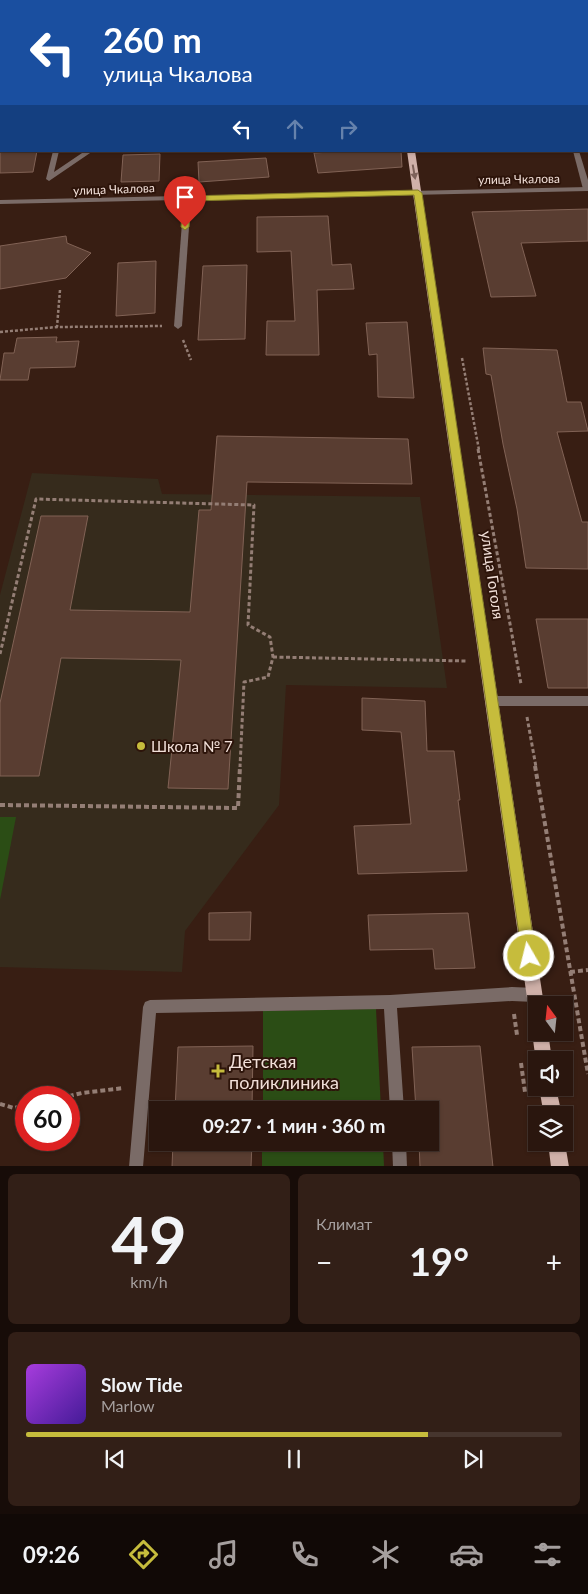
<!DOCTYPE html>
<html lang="ru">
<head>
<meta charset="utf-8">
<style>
  :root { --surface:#2a160e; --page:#321f17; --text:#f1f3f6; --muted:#a59f9e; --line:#46352e; --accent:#c6bc3c }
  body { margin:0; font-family:Lato,sans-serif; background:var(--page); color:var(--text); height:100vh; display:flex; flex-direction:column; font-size:19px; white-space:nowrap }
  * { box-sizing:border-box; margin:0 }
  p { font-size:16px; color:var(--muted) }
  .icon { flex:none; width:28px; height:28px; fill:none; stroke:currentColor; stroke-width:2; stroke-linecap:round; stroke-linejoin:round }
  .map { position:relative; height:1166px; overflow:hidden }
  .side { display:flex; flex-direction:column; gap:8px; padding:8px; background:#170c08; flex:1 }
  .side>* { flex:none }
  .top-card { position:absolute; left:0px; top:0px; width:589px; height:152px; box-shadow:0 1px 4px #0004,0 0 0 1px var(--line); background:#1a4fa0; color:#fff; overflow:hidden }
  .needle { width:32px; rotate:345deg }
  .tools { position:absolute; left:528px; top:996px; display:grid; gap:10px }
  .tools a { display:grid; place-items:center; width:45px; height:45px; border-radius:0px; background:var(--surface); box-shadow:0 1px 4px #0004,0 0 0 1px var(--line); font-size:25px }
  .speed { position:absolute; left:15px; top:1086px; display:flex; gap:10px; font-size:25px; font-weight:700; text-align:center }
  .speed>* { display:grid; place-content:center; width:65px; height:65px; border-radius:50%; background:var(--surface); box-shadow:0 1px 4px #0004,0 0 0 1px var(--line); line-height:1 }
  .speed .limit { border:8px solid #d22; background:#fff; color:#111 }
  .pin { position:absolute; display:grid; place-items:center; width:42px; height:42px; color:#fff; margin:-51px -21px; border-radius:50% 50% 50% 0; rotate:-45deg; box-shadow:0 0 5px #0007 }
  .pin .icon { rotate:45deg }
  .me { position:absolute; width:55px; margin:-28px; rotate:352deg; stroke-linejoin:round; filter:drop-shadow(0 0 4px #0008) }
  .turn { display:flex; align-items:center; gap:18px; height:105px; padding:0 20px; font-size:22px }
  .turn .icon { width:65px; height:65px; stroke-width:2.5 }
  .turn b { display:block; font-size:35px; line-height:42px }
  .lanes { display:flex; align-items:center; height:48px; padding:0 20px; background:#0003; justify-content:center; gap:25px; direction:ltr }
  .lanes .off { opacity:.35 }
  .big { font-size:38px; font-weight:700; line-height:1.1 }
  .side .widget { flex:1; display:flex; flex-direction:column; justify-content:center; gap:8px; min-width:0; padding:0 18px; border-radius:8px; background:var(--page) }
  .side .dial { align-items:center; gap:0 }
  .dial b { font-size:65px; line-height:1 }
  .song { display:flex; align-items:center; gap:15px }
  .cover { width:60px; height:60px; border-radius:8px; background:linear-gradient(135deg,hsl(280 70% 55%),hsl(260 70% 35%)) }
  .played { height:5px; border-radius:2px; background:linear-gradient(90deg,var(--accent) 75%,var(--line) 75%) }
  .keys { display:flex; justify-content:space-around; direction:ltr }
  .heat { display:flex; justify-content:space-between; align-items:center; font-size:28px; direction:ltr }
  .side .tiles { flex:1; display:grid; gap:8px; grid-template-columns:1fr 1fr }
  .widget:last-child { grid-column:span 2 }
  .trip { position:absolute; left:149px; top:1101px; width:290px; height:50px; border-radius:0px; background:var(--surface); box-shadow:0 1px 4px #0004,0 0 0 1px var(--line); font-weight:700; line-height:50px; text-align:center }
  .menu { display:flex; height:80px; justify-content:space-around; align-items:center; background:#110906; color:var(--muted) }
  .menu .icon { width:35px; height:35px }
  .menu .selected { color:var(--accent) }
  .menu b { font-size:22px; color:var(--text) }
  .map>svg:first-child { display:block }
</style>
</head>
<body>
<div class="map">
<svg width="588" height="1167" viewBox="0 0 588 1167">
  <rect width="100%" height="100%" fill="#381e13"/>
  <polygon fill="#362b1c" points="32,473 158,479 162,494 420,497 447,688 286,685 279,805 185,931 182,972 0,967 0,595"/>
  <g fill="#2b4d15">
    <polygon points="0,817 16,817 0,900"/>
    <polygon points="376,1009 381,1110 263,1110 263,1011"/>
    <polygon points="262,1143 383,1143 384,1166 262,1166"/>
  </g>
  <g fill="#593d31" stroke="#816255">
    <polygon points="0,151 37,151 33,172 0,173"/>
    <polygon points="348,151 401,151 402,167 318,173 314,153"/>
    <polygon points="160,154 159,181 121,182 123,155"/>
    <polygon points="266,158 269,177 199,182 198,162"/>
    <polygon points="588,209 588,241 521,243 536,296 491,297 472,212"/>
    <polygon points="328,216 332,265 351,264 354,289 317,290 319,355 266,355 267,321 295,321 291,251 257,252 257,217"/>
    <polygon points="66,236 67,243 91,253 66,278 0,289 0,246"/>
    <polygon points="156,261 155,313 116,316 118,263"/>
    <polygon points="247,265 245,339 198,340 203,266"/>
    <polygon points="407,322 414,398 378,397 377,354 369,355 366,323"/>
    <polygon points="57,337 56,342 79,341 75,367 30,368 28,380 0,380 4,353 14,353 17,338"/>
    <polygon points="483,348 557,350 567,402 581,402 588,431 557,432 582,522 588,522 588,569 526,568 517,509 503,444 491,375 486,374"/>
    <polygon points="217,436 408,439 412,484 247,482 228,789 168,788 181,660 61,658 39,776 0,776 0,703 41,516 88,516 70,610 190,612 199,510 211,510"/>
    <polygon points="536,619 588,619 588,688 548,688"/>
    <polygon points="362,698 425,701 427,751 454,751 460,800 458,800 467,871 358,874 354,826 411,824 401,732 362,730"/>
    <polygon points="251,912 250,940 209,940 209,913"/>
    <polygon points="468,913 475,968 435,969 433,949 370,950 368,915"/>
    <polygon points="253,1046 252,1110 175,1110 178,1047"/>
    <polygon points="480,1046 493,1167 420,1167 419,1142 430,1142 430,1110 416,1110 412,1047"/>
    <polygon points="173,1142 252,1142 251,1167 172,1167"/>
  </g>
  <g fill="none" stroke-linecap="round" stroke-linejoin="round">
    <polyline stroke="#947e75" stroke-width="2" stroke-dasharray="2.5 2" stroke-linecap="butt" points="220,1 222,0"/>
    <g stroke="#947e75" stroke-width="2.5" stroke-dasharray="3 2" stroke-linecap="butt">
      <polyline points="60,290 57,327 162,326"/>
      <polyline points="0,332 57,327"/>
      <polyline points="183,340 191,360"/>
      <polyline points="462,358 479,450"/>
    </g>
    <g stroke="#947e75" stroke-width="3" stroke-dasharray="4 2.5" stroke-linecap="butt">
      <polyline points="478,449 521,684"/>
      <polyline points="0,654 36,499 254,505 248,625 270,637 273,657 268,677 244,682 240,767"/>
      <polyline points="273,657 466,661"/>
      <polyline points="527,717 536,767"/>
    </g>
    <g stroke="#947e75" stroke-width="4" stroke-dasharray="5 3" stroke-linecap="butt">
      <polyline points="535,766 588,1074"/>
      <polyline points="0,805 238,808 240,766"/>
      <polyline points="570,972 588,970"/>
      <polyline points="514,1014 517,1035"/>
      <polyline points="521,1063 525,1092"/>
      <polyline points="61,1098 82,1093 124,1088"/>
      <polyline points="0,1104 14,1108 26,1105"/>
      <polyline points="529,1115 533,1146"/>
    </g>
    <g fill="#7a6b67" fill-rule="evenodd">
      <rect x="158" y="0" width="6" height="1"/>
      <rect x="0" y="138" width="1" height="4"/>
      <polygon points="53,151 59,151 54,172 85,151 93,151 49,181 46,179"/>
      <polygon points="573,151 579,151 588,180 588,191 583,189"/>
      <polygon points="184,197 191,199 182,326 178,329 174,326"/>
      <polygon points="492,696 588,696 588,706 492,706 488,705 487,701 488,697"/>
      <polygon points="512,987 535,988 540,990 542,995 540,1000 535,1002 512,1001 397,1008 404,1110 390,1110 384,1009 156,1013 143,1167 129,1167 143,1007 145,1002 150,1000 390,995"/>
      <polygon points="392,1142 406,1142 407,1167 393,1167"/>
    </g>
    <polygon fill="#7a6b67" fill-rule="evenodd" points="588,187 588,191 0,204 0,200"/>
    <g fill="#d0b1a9" fill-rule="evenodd">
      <polygon points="381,0 389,0 390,1 382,1"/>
      <polygon points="407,151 415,151 544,1005 536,1005 536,1013 530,1011 528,1005"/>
      <polygon points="536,1025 536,1032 548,1032 552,1060 536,1060 536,1062 532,1032"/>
      <polygon points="539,1088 556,1088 562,1115 544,1115"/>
      <polygon points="564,1137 569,1167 551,1167 548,1142 564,1142"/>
    </g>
  </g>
  <defs><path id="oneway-solid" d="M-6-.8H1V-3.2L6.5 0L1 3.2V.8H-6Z" transform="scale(1.25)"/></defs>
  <use fill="#7e625a" href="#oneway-solid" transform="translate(414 172) rotate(80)"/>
  <polygon fill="#c6bc3c" stroke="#817a27" points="418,190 422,193 536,956 534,961 529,963 524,961 522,956 414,195 191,201 189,227 185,230 181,227 183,198 187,196"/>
  <g fill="#c6bc3c" stroke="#2d140a" stroke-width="2">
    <circle cx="141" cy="746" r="5"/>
    <path d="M215.5 1063.5h5v5h5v5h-5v5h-5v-5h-5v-5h5z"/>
  </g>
  <g text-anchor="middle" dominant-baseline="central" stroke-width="4" stroke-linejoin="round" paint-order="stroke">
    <g font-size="12" fill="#f1dfd8" stroke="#2d140a">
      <text transform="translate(519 179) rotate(-1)">улица Чкалова</text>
      <text transform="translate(114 189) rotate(-2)">улица Чкалова</text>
    </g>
    <g font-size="15" fill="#f1dfd8" stroke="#2d140a">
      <text transform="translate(493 575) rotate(82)">улица Гоголя</text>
    </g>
    <g font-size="15" fill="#f1dfd8" stroke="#2d140a" text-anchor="start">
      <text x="151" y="746">Школа № 7</text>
    </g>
    <g font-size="18" fill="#f1dfd8" stroke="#2d140a" text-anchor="start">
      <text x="229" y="1061">Детская<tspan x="229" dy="21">поликлиника</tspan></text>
    </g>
  </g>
</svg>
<div class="tools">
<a><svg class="needle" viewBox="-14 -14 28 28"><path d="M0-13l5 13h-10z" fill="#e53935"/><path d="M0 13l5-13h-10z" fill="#a59f9e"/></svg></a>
<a><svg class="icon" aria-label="sound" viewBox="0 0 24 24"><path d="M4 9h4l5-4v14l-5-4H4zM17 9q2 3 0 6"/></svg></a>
<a><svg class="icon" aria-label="layers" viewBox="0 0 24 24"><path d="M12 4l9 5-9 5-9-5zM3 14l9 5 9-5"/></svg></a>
</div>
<div class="speed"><div class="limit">60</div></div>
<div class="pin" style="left:185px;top:227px;background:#d93025"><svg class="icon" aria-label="arrive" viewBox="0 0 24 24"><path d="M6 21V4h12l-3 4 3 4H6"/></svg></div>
<svg class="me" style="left:529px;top:956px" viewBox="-20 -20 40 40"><circle r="17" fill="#c6bc3c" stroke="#fff" stroke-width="3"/><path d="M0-11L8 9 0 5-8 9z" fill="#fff"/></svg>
<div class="trip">09:27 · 1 мин · 360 m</div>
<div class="top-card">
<div class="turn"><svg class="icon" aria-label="left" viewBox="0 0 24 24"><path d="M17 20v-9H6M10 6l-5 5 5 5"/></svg><div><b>260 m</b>улица Чкалова</div></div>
<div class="lanes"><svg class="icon" aria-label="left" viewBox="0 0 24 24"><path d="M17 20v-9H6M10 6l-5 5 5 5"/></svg><svg class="icon off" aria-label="ahead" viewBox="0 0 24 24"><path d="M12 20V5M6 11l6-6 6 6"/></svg><svg class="icon off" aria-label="right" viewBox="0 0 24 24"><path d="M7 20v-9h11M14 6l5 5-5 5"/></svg></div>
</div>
</div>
<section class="side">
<div class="tiles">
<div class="widget dial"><b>49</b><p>km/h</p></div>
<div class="widget"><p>Климат</p>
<div class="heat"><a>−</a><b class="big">19°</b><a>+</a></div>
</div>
<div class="widget">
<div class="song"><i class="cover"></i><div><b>Slow Tide</b><p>Marlow</p></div></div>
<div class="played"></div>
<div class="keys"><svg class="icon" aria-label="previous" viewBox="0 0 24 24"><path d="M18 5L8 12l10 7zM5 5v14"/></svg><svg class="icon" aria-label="pause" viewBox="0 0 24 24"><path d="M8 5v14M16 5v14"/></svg><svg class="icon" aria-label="next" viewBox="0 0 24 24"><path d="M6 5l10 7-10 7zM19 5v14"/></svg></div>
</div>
</div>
</section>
<nav class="menu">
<b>09:26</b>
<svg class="icon selected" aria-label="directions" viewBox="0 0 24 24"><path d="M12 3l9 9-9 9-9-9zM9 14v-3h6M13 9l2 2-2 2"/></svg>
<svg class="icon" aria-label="music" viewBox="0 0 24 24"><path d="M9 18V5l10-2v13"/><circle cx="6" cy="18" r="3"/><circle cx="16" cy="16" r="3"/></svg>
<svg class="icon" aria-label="phone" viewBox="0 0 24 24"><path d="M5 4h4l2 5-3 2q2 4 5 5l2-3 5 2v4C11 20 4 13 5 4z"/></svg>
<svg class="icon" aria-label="climate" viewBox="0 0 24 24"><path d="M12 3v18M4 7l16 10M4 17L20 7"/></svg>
<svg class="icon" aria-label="car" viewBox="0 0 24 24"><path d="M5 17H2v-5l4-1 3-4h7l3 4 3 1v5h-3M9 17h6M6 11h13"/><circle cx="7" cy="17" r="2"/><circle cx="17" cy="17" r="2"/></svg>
<svg class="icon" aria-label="filters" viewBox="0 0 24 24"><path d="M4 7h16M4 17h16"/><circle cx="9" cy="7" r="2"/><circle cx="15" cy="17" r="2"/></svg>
</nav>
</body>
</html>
